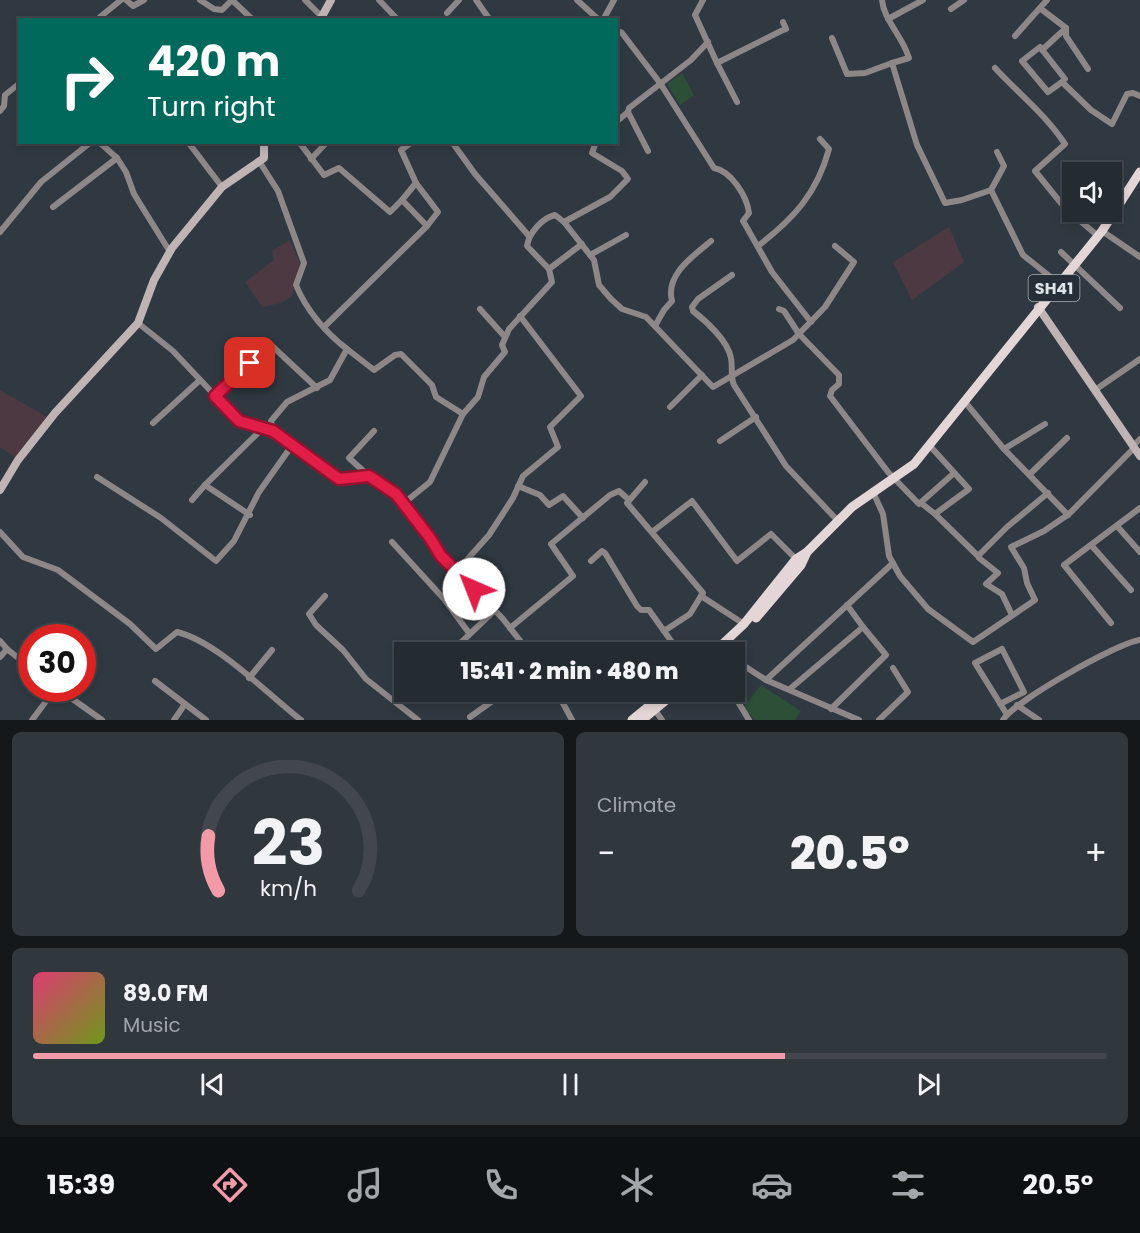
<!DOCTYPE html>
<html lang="en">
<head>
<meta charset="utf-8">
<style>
  :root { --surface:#242b31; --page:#30373d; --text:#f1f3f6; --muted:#a3a7ab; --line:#41474d; --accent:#f39aa8 }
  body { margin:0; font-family:Poppins,sans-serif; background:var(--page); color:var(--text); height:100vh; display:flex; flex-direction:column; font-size:22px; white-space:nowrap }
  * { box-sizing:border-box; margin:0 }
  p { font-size:20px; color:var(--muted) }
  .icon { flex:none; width:33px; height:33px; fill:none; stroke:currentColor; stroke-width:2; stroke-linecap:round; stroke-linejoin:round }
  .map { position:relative; height:720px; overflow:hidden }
  .details { display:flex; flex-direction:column; gap:12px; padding:12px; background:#14181b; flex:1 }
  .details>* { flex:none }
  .hud { position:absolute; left:18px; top:18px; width:600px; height:126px; border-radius:0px; box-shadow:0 3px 9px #0003,0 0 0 2px var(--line); background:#00695c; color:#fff; overflow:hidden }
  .tools { position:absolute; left:1062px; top:162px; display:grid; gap:12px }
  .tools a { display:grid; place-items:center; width:60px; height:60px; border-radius:0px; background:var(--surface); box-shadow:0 3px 9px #0003,0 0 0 2px var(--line); font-size:30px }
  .speed { position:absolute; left:18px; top:624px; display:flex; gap:12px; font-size:30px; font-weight:700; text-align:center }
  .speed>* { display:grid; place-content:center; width:78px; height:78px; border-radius:50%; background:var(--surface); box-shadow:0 3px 9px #0003,0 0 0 2px var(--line); line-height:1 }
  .speed .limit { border:9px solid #d22; background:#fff; color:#111 }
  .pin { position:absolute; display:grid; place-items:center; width:51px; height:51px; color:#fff; margin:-26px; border-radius:12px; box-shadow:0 3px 9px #0006 }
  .me { position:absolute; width:66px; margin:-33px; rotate:316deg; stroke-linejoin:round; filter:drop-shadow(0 0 4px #0008) }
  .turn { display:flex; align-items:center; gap:21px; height:126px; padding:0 30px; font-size:27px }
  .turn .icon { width:78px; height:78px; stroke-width:2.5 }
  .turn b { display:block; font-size:42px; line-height:51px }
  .big { font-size:45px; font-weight:800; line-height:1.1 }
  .details .card { flex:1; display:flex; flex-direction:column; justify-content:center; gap:9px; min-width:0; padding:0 21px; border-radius:9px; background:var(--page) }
  .details .dial { align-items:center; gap:0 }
  .dial svg { height:156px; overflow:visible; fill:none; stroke:var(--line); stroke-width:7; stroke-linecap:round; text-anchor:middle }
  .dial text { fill:var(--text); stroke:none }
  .song { display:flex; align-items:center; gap:18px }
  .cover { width:72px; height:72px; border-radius:9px; background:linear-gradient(135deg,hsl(340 70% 55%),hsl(80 70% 35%)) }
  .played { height:6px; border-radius:3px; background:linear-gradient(90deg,var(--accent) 70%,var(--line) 70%) }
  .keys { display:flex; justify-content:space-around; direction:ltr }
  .heat { display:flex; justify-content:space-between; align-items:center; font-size:33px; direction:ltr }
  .details .tiles { flex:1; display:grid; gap:12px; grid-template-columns:1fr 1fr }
  .card:last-child { grid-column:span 2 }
  .trip { position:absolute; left:394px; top:642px; width:351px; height:60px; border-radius:0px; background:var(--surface); box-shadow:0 3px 9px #0003,0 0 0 2px var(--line); font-weight:800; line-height:60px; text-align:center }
  .tabs { display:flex; height:96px; justify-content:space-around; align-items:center; background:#0e1114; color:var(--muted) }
  .tabs .icon { width:42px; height:42px }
  .tabs .current { color:var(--accent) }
  .tabs b { font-size:27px; color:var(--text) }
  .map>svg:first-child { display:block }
</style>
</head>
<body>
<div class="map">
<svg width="1140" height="720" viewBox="0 0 1140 720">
  <rect width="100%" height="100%" fill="#303941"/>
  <g fill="#4c3942">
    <polygon points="949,227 964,262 912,300 893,262"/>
    <polygon points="290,240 301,266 292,296 281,303 262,307 245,282 274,260 272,251"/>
    <polygon points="0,390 47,417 15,457 0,447"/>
  </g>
  <g fill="#2d4e37">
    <polygon points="682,73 694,95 680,105 667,84"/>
    <polygon points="761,685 801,711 795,720 756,720 743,708"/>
  </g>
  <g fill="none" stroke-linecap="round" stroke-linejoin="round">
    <g stroke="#8e8787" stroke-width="6">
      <polyline points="126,0 133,6 144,0"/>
      <polyline points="200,0 214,9 222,10 232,0 253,20"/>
      <polyline points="305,0 322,17"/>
      <polyline points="379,0 398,20"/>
      <polyline points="476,0 490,20"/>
      <polyline points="577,0 599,20"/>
      <polyline points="703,0 695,15 717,63 781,31 786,29 783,22"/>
      <path d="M882 0C884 21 902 35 909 58L892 63"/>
      <polyline points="951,9 964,0"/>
      <polyline points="1041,9 1066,28 1066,36 1088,69"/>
      <polyline points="447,13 459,0"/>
      <polyline points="888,19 923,0"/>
      <polyline points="102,20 100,17 121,0"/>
      <polyline points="603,20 614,0"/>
      <path d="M616 30 622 33 660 83 714 168C731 171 747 196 749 213L743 221 746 226 772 272 811 322"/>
      <polyline points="1015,36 1047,0"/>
      <polyline points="832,38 847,74 865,73 892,63 917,145 945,203 962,200 991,190"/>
      <polyline points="1042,50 1066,28"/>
      <polyline points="717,63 737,102"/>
      <path d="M995 68C1019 94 1045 114 1065 144L1035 171 1065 208 1098 236"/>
      <polyline points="1062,82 1048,92 1022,61 1040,47 1065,79 1062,82 1091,110 1112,124 1127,94 1133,93 1140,96"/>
      <polyline points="0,111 4,106 5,95 20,83"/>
      <polyline points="616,122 628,112"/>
      <polyline points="99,142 117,158 126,172 134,194 170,252"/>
      <polyline points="188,142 222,187"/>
      <polyline points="299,142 324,175 339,168 390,212 402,200"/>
      <polyline points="452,142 475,174 529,236"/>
      <polyline points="648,151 628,112 629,108 691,60 708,42"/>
      <polyline points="997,152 1004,166 991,190 1023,255 1058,283"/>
      <polyline points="311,159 327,142"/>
      <path d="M259 161 278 191 304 263 296 285C306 310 326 333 347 349L330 380 287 402 271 421 273 431"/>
      <polyline points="416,183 438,212 427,226"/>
      <polyline points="53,207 117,158"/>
      <polyline points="564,222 610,197 628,179 622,171 592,153 596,142"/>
      <polyline points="1102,231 1140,257"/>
      <polyline points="0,232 41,182 91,142"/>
      <path d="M758 246C793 219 817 194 829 149L820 139"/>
      <polyline points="1061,252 1120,308"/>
      <polyline points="590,255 626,235"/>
      <path d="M549 269 527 246C529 233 542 218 555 215L564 222 594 260 599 285 611 299 622 309 646 317 713 387 793 340 825 307 854 262 835 246"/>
      <path d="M732 275 698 299 692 307 693 311C706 321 728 341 731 358 733 368 730 376 734 385L786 466 838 521"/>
      <polyline points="480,309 505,337"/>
      <polyline points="779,309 784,311 799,334 839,375 839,384 832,390 830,396 888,472 919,504 953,474"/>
      <polyline points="138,323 173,351 239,421 273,431 339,479 369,476 396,494 430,538 441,556 464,577 503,619 529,652"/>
      <path d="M655 326 664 310 672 301C665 275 693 256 711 241"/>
      <polyline points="324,327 427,226 402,200 416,183 401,150 412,142"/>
      <polyline points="347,349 374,370 395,355 401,354 432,385 436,397 463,414"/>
      <polyline points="1095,390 1140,359"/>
      <polyline points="215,396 271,345 317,388"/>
      <polyline points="965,402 1004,449 1068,515"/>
      <polyline points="670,407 702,375"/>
      <polyline points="153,423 200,380"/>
      <polyline points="720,441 756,417"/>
      <polyline points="930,446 969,489 935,514 978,556 1007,527 1048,493"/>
      <polyline points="1133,446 1140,439"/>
      <polyline points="1004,449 1045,424"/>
      <polyline points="1030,474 1067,438"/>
      <polyline points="369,476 349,458 374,431"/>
      <polyline points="97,477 161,518 216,561 234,541 259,492 293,444"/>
      <polyline points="645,482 627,503 703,593 701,596 744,624"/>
      <polyline points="518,486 540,495 549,505 563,496 583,518"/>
      <polyline points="873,492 883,514 889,556 900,576 928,609 973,642 1035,600 1027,583 1024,568 1011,547 1044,531 1069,514 1134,448"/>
      <polyline points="192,500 205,485"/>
      <polyline points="404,503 430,482 463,414 478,397 484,377 505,352 502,345 509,329 552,282 549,269 582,244"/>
      <polyline points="921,503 935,514"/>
      <polyline points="250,515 205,485 262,429"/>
      <polyline points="1117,526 1140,552"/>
      <path d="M0 532 23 557 58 570 130 624 156 649 177 632C218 642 267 694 301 720"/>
      <polyline points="652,532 692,501 737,561 771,534 796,559"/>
      <polyline points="392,542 444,599 469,633"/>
      <polyline points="1091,545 1131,590"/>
      <polyline points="979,558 998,573 986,584 1002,594 1012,615"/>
      <polyline points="591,561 602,551 605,553 637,606 641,610 649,610 664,631 690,614 701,596"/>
      <polyline points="457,571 489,535 513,498 523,476 558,447 550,427 581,396 520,316"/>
      <polyline points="325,596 309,614 316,625 343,650 366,679 418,720"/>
      <polyline points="1111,623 1064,565 1140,508"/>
      <polyline points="510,628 573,576 551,544 610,495 619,491 628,499"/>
      <polyline points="664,631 679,652"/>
      <polyline points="0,641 7,649"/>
      <polyline points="451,652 494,611"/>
      <polyline points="723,652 724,652"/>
      <polyline points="0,657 7,649 32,669"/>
      <polyline points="735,660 766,680 859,720"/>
      <polyline points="249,678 272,650"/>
      <polyline points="766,680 893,563"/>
      <polyline points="155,681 185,704 174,720"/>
      <polyline points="57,688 102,720"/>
      <polyline points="791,688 863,627 847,605"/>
      <polyline points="557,692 572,720"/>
      <polyline points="732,692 749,720"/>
      <polyline points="185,704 206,720"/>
      <polyline points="1000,704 1024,692 1002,649 975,663 1006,713"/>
      <polyline points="1017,705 1039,720"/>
      <polyline points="831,709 886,655 863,627"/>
      <polyline points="655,710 662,720"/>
      <polyline points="470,717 505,692"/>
      <polyline points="32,720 56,688"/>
      <polyline points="879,720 908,692 893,668"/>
      <path d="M1003 720C1013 702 1119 642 1140 640"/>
    </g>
    <g stroke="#bfb3b4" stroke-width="8">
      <polyline points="320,20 331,0"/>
      <polyline points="1038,307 1140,456"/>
      <polyline points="0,490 18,460 55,413 138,323 154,280 172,248 222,187 264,158 264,142"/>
    </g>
    <g stroke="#e4d5d6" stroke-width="9">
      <polyline points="756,618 801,565 807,552"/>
      <polyline points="714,652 744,624 796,559 807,552 852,507 914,464 1102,231 1140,172"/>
      <polyline points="632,720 666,692"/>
      <polyline points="642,720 676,692"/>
    </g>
  </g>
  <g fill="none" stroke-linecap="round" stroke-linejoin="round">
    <defs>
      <polyline id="route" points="250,363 215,396 239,421 273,431 339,479 369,476 396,494 430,538 441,556 474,589"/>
    </defs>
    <use href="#route" stroke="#92132f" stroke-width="15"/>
    <use href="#route" stroke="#e11d48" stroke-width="10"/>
  </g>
  <g text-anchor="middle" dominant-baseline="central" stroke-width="6" stroke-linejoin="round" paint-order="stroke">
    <rect fill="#262f37" stroke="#a7aeb4" stroke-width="1.5" x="1028.5" y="275" width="51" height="26" rx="4.5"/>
    <g font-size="16" font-weight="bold" fill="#dee4e9">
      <text x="1054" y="288">SH41</text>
    </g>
  </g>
</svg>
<div class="tools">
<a><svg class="icon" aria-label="sound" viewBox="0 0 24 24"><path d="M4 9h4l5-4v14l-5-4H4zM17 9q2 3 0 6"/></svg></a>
</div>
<div class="speed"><div class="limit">30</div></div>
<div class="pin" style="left:250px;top:363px;background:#d93025"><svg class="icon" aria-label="arrive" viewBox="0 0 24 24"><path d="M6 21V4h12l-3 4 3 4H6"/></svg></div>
<svg class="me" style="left:474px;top:589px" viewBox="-20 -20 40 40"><circle r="19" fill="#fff"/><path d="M0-13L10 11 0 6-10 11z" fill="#e11d48"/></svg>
<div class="trip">15:41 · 2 min · 480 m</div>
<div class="hud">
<div class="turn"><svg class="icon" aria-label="right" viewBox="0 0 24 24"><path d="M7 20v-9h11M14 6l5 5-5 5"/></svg><div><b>420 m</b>Turn right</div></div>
</div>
</div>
<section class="details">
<div class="tiles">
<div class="card dial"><svg viewBox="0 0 100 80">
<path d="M14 69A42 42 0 1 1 86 69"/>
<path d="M14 69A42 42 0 0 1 9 41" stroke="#f39aa8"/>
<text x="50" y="56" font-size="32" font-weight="700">23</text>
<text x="50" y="72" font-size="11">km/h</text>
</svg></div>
<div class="card"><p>Climate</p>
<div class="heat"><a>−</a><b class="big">20.5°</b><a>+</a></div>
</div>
<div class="card">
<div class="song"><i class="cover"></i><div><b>89.0 FM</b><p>Music</p></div></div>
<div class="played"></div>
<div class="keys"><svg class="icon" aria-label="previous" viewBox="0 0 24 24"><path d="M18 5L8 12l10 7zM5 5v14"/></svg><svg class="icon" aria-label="pause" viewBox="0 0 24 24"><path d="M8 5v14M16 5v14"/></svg><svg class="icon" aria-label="next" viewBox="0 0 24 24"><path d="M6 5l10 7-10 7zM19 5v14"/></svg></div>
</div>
</div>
</section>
<nav class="tabs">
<b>15:39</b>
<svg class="icon current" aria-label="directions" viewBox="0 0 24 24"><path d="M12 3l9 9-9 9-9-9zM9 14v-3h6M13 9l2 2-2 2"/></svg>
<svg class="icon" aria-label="music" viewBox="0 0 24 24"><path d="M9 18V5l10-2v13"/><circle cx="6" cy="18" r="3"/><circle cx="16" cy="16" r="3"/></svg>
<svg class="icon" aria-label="phone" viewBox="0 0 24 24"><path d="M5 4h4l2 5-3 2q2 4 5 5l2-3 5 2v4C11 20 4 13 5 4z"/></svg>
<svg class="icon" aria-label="climate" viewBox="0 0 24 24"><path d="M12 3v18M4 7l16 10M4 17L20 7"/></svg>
<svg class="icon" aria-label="car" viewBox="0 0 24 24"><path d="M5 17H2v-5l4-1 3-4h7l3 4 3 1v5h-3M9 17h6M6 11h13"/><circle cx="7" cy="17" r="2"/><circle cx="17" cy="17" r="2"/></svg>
<svg class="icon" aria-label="filters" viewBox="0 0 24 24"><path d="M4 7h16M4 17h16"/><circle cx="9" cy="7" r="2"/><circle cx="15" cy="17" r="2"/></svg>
<b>20.5°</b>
</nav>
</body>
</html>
